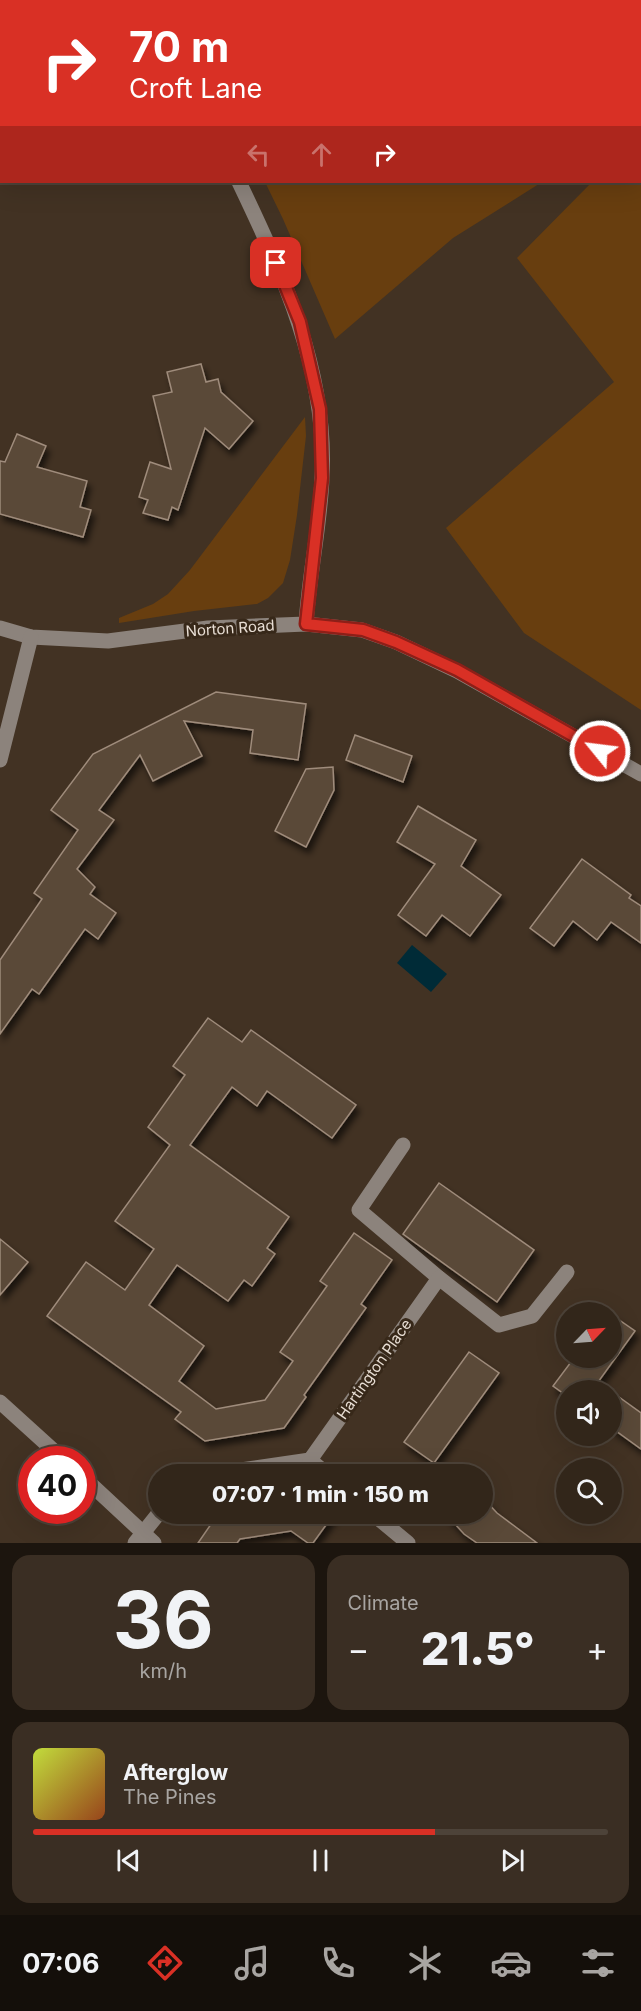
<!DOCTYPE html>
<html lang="en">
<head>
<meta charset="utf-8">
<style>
  :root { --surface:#32261a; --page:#3a2e23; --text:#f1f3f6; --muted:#a8a5a2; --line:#4d4339; --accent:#d93025 }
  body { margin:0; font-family:Inter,sans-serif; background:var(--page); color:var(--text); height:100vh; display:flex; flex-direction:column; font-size:22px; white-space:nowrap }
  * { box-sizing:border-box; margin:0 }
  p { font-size:20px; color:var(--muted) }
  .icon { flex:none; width:33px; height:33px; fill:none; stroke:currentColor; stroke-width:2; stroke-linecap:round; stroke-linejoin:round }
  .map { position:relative; height:1543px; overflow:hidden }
  .side { display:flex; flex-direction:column; gap:12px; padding:12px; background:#1c150e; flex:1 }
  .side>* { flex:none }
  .top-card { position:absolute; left:0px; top:0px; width:642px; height:183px; box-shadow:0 6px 24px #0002,0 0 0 2px var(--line); background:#d93025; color:#fff; overflow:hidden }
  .needle { width:39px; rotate:65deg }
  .fabs { position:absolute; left:556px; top:1302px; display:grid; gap:12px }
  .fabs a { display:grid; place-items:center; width:66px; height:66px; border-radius:50%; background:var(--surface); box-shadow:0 6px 24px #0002,0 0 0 2px var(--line); font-size:30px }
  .speed { position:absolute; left:18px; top:1446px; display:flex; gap:12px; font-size:30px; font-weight:700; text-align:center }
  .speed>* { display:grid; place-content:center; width:78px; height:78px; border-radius:50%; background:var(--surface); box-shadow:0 6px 24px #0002,0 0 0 2px var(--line); line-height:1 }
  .speed .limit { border:9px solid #d22; background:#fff; color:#111 }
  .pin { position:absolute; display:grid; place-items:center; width:51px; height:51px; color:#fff; margin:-26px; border-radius:12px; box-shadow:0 3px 9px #0006 }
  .me { position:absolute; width:66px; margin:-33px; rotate:299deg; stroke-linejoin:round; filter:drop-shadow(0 0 4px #0008) }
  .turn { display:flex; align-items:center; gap:21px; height:126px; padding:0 30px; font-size:27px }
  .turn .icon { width:78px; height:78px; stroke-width:2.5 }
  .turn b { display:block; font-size:42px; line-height:51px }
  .lanes { display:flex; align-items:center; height:57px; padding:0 30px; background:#0003; justify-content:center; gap:30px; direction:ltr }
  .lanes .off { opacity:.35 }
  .big { font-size:45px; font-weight:800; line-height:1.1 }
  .side .widget { flex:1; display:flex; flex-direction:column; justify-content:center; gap:9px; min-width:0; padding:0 21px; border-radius:18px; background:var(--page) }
  .side .dial { align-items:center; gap:0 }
  .dial b { font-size:78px; line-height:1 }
  .song { display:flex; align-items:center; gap:18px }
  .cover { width:72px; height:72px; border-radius:9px; background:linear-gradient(135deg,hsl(70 70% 55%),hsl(20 70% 35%)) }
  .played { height:6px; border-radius:3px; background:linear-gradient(90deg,var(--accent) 70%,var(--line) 70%) }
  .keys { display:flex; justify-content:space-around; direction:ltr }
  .heat { display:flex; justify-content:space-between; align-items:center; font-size:33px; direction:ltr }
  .side .tiles { flex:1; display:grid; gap:12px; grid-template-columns:1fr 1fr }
  .widget:last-child { grid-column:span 2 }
  .trip { position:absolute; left:148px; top:1464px; width:345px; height:60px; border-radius:30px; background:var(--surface); box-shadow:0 6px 24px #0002,0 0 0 2px var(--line); font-weight:800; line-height:60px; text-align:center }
  .tabs { display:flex; height:96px; justify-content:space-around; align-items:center; background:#140f0a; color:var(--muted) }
  .tabs .icon { width:42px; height:42px }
  .tabs .selected { color:var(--accent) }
  .tabs b { font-size:27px; color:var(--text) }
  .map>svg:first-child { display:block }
</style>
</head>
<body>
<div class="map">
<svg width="641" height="1543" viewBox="0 0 641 1543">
  <defs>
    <filter id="shadow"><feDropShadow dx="3.5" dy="6" stdDeviation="3" flood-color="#0009"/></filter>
  </defs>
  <rect width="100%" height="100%" fill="#423223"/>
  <g fill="#683e0f">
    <polygon points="178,0 641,0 641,75 640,2"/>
    <polygon points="641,131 641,710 524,633 446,528 614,382 517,258 592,182 640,182"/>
    <polygon points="265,182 542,182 453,238 335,339 283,219"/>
    <polygon points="305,417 306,436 297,515 290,560 283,583 268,598 257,604 194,611 119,623 119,618 153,604 168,594 190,570"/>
  </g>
  <polygon fill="#002b37" points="412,945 447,974 431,992 397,963"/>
  <g fill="#5a4839" stroke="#9f8c7b" stroke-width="1.5" filter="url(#shadow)">
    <polygon points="201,364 206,382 218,379 221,392 253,421 229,449 205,428 178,510 172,507 168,520 143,513 148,500 139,497 150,462 171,469 153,396 172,392 167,372"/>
    <polygon points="17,434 46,446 37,467 87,481 80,507 91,510 83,537 0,514 0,461 5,462"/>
    <polygon points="216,692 306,704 298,760 250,753 253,730 184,721 202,756 153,781 140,755 99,810 114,820 77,869 95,887 90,894 116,913 98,939 85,929 39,994 32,989 0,1034 0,960 42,899 34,893 78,830 51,810 93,754"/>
    <polygon points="355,735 412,756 403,782 346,760"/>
    <polygon points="333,767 334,790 306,847 275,831 306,769"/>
    <polygon points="418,806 476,840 461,866 501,895 470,936 442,915 426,936 398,915 435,864 397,842"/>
    <polygon points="582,859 631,895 629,898 641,906 641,943 611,922 597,940 573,921 554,946 530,928"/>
    <polygon points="208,1018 242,1042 251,1030 356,1105 332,1138 267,1091 257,1106 232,1087 190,1145 289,1217 267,1248 275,1254 252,1286 244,1280 228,1301 177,1265 149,1305 204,1346 179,1381 216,1409 265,1400 293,1361 280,1352 327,1286 320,1281 354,1233 392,1260 361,1304 366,1308 304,1395 306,1397 284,1428 205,1441 175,1419 181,1412 47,1316 86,1262 125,1290 154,1249 115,1221 170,1145 148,1127 185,1075 173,1066"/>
    <polygon points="439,1183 534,1250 497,1302 403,1234"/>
    <polygon points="0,1239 28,1262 0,1295"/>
    <polygon points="612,1315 635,1331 598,1382 609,1390 567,1390 567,1396 553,1386 574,1358 612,1358"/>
    <polygon points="469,1352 499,1373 434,1463 404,1442"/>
    <polygon points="612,1392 641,1413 641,1449 612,1428"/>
    <polygon points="483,1498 497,1513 537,1543 477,1543 464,1534 446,1514 483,1514"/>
    <polygon points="218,1514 334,1514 313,1543 308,1543 291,1531 240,1539 237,1543 198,1543"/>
  </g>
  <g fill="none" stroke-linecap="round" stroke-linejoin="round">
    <g stroke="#8c837c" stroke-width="15">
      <polyline points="152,0 153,2"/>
      <path d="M239 182C283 274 328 373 322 478 320 527 309 575 306 624"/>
      <polyline points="0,628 31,637 108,641 208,628 306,624 362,630 396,642 457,671 641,774"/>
      <polyline points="0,760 31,637"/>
      <polyline points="403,1145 359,1210 439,1278 499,1325 532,1316 567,1272"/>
      <polyline points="0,1402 64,1460"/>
      <polyline points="212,1474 310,1460"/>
      <polyline points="327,1474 310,1460 439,1278"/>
      <polyline points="82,1476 154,1543"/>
      <polyline points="373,1514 408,1543"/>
      <polyline points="135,1543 159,1513"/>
    </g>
  </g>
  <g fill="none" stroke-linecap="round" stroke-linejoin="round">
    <defs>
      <polyline id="route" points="276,263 300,322 320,409 322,478 306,624 363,630 396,642 457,670 600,751"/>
    </defs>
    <use href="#route" stroke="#8d1f18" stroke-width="15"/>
    <use href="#route" stroke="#d93025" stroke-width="10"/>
  </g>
  <g text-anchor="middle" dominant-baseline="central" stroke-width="6" stroke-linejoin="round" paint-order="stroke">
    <g font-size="15" fill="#e8ded4" stroke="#372819">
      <text transform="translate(230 628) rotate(-4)">Norton Road</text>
      <text transform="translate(374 1369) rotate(-55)">Hartington Place</text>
    </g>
  </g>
</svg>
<div class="fabs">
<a><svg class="needle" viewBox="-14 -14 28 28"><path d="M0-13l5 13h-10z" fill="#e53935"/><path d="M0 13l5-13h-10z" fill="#a8a5a2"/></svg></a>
<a><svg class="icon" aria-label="sound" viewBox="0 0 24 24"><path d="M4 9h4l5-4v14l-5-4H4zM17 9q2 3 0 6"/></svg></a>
<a><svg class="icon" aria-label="search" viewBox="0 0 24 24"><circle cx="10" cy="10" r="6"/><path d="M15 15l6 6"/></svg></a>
</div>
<div class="speed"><div class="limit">40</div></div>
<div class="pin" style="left:276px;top:263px;background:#d93025"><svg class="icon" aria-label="arrive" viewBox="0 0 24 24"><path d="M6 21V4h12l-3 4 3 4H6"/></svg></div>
<svg class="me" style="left:600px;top:751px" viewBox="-20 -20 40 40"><circle r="17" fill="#d93025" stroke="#fff" stroke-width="3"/><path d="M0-11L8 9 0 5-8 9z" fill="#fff"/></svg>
<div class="trip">07:07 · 1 min · 150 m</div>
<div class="top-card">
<div class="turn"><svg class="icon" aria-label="right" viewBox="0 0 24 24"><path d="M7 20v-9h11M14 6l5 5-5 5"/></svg><div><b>70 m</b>Croft Lane</div></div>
<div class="lanes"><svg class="icon off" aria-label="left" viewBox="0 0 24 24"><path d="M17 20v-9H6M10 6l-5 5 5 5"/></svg><svg class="icon off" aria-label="ahead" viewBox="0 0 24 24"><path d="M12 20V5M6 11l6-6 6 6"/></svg><svg class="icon" aria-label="right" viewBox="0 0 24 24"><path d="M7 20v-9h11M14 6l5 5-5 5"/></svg></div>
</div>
</div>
<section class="side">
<div class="tiles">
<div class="widget dial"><b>36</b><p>km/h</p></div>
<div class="widget"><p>Climate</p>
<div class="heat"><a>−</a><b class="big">21.5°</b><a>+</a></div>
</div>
<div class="widget">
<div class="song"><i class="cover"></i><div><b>Afterglow</b><p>The Pines</p></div></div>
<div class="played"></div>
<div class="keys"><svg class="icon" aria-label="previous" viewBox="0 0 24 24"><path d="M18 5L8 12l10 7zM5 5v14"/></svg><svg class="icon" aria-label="pause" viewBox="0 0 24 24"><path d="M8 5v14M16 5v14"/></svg><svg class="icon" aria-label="next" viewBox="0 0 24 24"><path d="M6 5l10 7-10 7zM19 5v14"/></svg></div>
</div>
</div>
</section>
<nav class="tabs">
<b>07:06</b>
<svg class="icon selected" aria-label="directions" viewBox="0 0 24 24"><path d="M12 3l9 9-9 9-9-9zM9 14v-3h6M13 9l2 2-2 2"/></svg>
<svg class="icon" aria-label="music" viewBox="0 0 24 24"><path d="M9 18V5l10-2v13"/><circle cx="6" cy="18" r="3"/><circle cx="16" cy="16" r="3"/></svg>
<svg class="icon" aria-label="phone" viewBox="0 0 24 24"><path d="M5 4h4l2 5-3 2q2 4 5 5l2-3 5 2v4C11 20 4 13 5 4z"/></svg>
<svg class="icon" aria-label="climate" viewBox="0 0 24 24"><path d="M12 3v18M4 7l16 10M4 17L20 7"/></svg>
<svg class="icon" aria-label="car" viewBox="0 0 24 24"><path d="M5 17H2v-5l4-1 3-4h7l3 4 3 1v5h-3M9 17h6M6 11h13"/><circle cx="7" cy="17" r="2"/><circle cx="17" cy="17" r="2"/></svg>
<svg class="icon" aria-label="filters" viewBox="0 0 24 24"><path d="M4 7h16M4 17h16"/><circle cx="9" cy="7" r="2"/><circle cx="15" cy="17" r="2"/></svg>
</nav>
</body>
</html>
